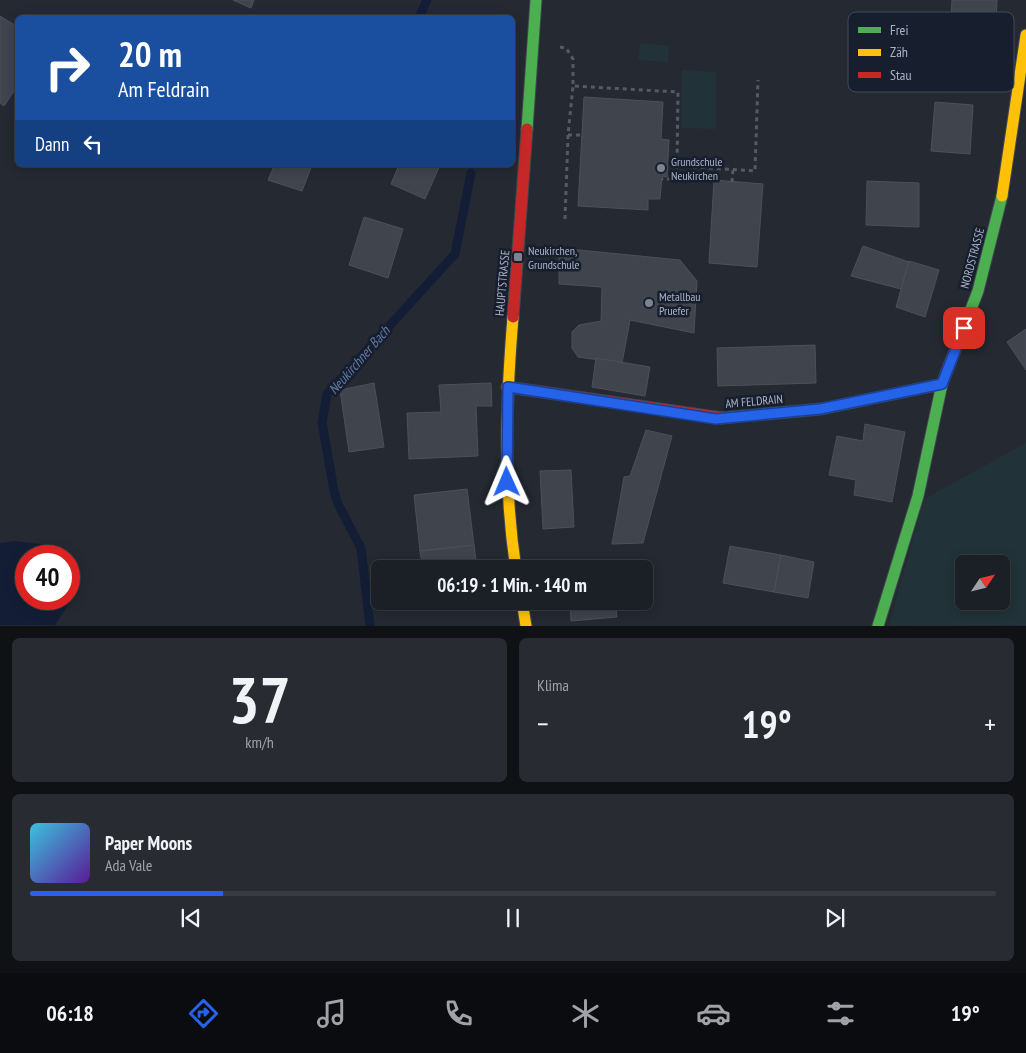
<!DOCTYPE html>
<html lang="de">
<head>
<meta charset="utf-8">
<style>
  :root { --surface:#1b1f26; --page:#282c32; --text:#f1f3f6; --muted:#a0a2a7; --line:#393d43; --accent:#2563eb }
  body { margin:0; font-family:"PT Sans Narrow",sans-serif; background:var(--page); color:var(--text); height:100vh; display:flex; flex-direction:column; font-size:19px; white-space:nowrap }
  * { box-sizing:border-box; margin:0 }
  p { font-size:16px; color:var(--muted) }
  .icon { flex:none; width:28px; height:28px; fill:none; stroke:currentColor; stroke-width:2; stroke-linecap:round; stroke-linejoin:round }
  .map { position:relative; height:626px; overflow:hidden }
  .drawer { display:flex; flex-direction:column; gap:12px; padding:12px; background:#0f1115; flex:1 }
  .drawer>* { flex:none }
  .guide { position:absolute; left:15px; top:15px; width:500px; height:152px; border-radius:8px; box-shadow:0 2px 12px #0003,0 0 0 1px var(--line); background:#1a4fa0; color:#fff; overflow:hidden }
  .needle { width:32px; rotate:55deg }
  .fabs { position:absolute; left:955px; top:555px; display:grid; gap:10px }
  .fabs a { display:grid; place-items:center; width:55px; height:55px; border-radius:8px; background:var(--surface); box-shadow:0 2px 12px #0003,0 0 0 1px var(--line); font-size:25px }
  .speed { position:absolute; left:15px; top:545px; display:flex; gap:10px; font-size:25px; font-weight:700; text-align:center }
  .speed>* { display:grid; place-content:center; width:65px; height:65px; border-radius:50%; background:var(--surface); box-shadow:0 2px 12px #0003,0 0 0 1px var(--line); line-height:1 }
  .speed .limit { border:8px solid #d22; background:#fff; color:#111 }
  .pin { position:absolute; display:grid; place-items:center; width:42px; height:42px; color:#fff; margin:-21px; border-radius:10px; box-shadow:0 2px 8px #0006 }
  .me { position:absolute; width:55px; margin:-28px; rotate:359deg; stroke-linejoin:round; filter:drop-shadow(0 0 4px #0008) }
  .turn { display:flex; align-items:center; gap:18px; height:105px; padding:0 20px; font-size:22px }
  .turn .icon { width:65px; height:65px; stroke-width:2.5 }
  .turn b { display:block; font-size:35px; line-height:42px }
  .then { display:flex; align-items:center; height:48px; padding:0 20px; background:#0003; gap:10px; font-size:19px }
  .big { font-size:38px; font-weight:700; line-height:1.1 }
  .drawer .card { flex:1; display:flex; flex-direction:column; justify-content:center; gap:8px; min-width:0; padding:0 18px; border-radius:8px; background:var(--page) }
  .drawer .dial { align-items:center; gap:0 }
  .dial b { font-size:65px; line-height:1 }
  .song { display:flex; align-items:center; gap:15px }
  .cover { width:60px; height:60px; border-radius:8px; background:linear-gradient(135deg,hsl(190 70% 55%),hsl(270 70% 35%)) }
  .played { height:5px; border-radius:2px; background:linear-gradient(90deg,var(--accent) 20%,var(--line) 20%) }
  .keys { display:flex; justify-content:space-around; direction:ltr }
  .heat { display:flex; justify-content:space-between; align-items:center; font-size:28px; direction:ltr }
  .drawer .tiles { flex:1; display:grid; gap:12px; grid-template-columns:1fr 1fr }
  .card:last-child { grid-column:span 2 }
  .trip { position:absolute; left:371px; top:560px; width:282px; height:50px; border-radius:8px; background:var(--surface); box-shadow:0 2px 12px #0003,0 0 0 1px var(--line); font-weight:700; line-height:50px; text-align:center }
  .menu { display:flex; height:80px; justify-content:space-around; align-items:center; background:#0b0c0f; color:var(--muted) }
  .menu .icon { width:35px; height:35px }
  .menu .selected { color:var(--accent) }
  .menu b { font-size:22px; color:var(--text) }
  .map>svg:first-child { display:block }
</style>
</head>
<body>
<div class="map">
<svg width="1026" height="626" viewBox="0 0 1026 626">
  <rect width="100%" height="100%" fill="#242932"/>
  <g fill="#213338" fill-rule="evenodd">
    <polygon points="640,43 669,46 668,62 638,60"/>
    <polygon points="682,70 716,72 716,129 681,128"/>
    <path d="M1026 443V625L889 626 924 499ZM964 564H1001V601H964Z"/>
  </g>
  <path fill="#131e36" fill-rule="evenodd" d="M14 541 41 544 69 555 80 575 74 596 55 625H0V543ZM26 556H69V599H26Z"/>
  <g fill="none" stroke-linecap="round" stroke-linejoin="round">
    <g stroke="#131e36" stroke-width="9">
      <polyline points="419,18 427,0"/>
      <polyline points="370,626 361,548 338,504 334,491 322,422 327,394 455,254 471,173"/>
    </g>
  </g>
  <g fill="#3f444d" stroke="#4b505a">
    <polygon points="233,0 254,0 251,8"/>
    <polygon points="952,0 997,0 994,62 949,60"/>
    <polygon points="0,16 18,27 18,85 4,106 0,103"/>
    <polygon points="584,97 663,102 661,139 669,140 667,177 662,176 660,199 648,199 648,210 578,206"/>
    <polygon points="935,102 973,105 970,154 931,151"/>
    <polygon points="272,165 312,165 302,191 268,180 274,166"/>
    <polygon points="399,165 440,165 425,199 391,184"/>
    <polygon points="714,180 763,184 757,267 709,263"/>
    <polygon points="867,181 919,183 919,227 866,225"/>
    <polygon points="364,217 403,229 388,278 349,265"/>
    <polygon points="863,246 909,262 901,289 851,276"/>
    <polygon points="559,248 680,260 697,281 694,333 630,320 622,363 578,357 572,348 572,332 579,325 601,321 602,287 559,284"/>
    <polygon points="909,261 939,270 925,317 896,307"/>
    <polygon points="1026,329 1026,370 1007,342"/>
    <polygon points="815,345 816,383 718,386 717,348"/>
    <polygon points="596,358 650,367 645,396 592,387"/>
    <polygon points="374,383 384,447 349,452 340,390"/>
    <polygon points="491,383 492,406 476,406 478,456 409,459 407,413 441,412 439,385"/>
    <polygon points="865,424 905,432 892,502 854,495 856,480 829,475 837,436 863,441"/>
    <polygon points="646,430 672,436 643,543 612,544 624,477 630,476"/>
    <polygon points="571,470 574,527 543,529 540,471"/>
    <polygon points="467,489 474,545 420,551 414,495"/>
    <polygon points="474,545 477,569 423,569 420,551"/>
    <polygon points="730,546 781,555 774,592 723,583"/>
    <polygon points="781,555 814,562 808,598 774,592"/>
    <polygon points="612,563 612,569 567,569 567,567"/>
    <polygon points="427,601 481,601 427,608"/>
    <polygon points="570,601 615,601 617,617 571,621"/>
  </g>
  <g fill="none" stroke-linecap="round" stroke-linejoin="round">
    <defs>
      <g id="fast">
        <polyline points="527,129 536,0"/>
        <polyline points="722,418 821,409 942,384"/>
        <polyline points="878,626 918,496 942,384 978,291 1002,196"/>
      </g>
      <g id="slow">
        <polyline points="1002,196 1026,35"/>
        <path d="M513 317C506 402 503 485 516 569"/>
        <polyline points="522,601 526,626"/>
      </g>
      <g id="jam">
        <polyline points="513,317 527,129"/>
        <polyline points="507,387 722,418"/>
      </g>
    </defs>
    <use href="#fast" stroke="#41464f" stroke-width="13"/>
    <use href="#slow" stroke="#41464f" stroke-width="13"/>
    <use href="#jam" stroke="#41464f" stroke-width="13"/>
    <g stroke="#555a63" stroke-width="3" stroke-dasharray="4 4" stroke-linecap="butt">
      <polyline points="560,47 566,48 573,59 573,86 678,92 677,166 672,179 662,179"/>
      <polyline points="568,135 582,135"/>
      <polyline points="677,166 755,171 758,80"/>
      <polyline points="732,182 733,170"/>
      <polyline points="565,219 568,135 573,86"/>
    </g>
    <use href="#fast" stroke="#4caf50" stroke-width="11"/>
    <use href="#slow" stroke="#ffc107" stroke-width="11"/>
    <use href="#jam" stroke="#c62828" stroke-width="11"/>
  </g>
  <g fill="none" stroke-linecap="round" stroke-linejoin="round">
    <defs>
      <polyline id="route" points="507,482 508,387 716,419 820,409 942,384 964,328"/>
    </defs>
    <use href="#route" stroke="#184099" stroke-width="12"/>
    <use href="#route" stroke="#2563eb" stroke-width="9"/>
  </g>
  <g fill="#7c8392" stroke="#171e2d" stroke-width="2">
    <circle cx="661" cy="168" r="5"/>
    <rect x="513" y="252" width="10" height="10" rx="2.5"/>
    <circle cx="649" cy="303" r="5"/>
  </g>
  <g text-anchor="middle" dominant-baseline="central" stroke-width="5" stroke-linejoin="round" paint-order="stroke">
    <g font-size="12" fill="#abb3c6" stroke="#171e2d" text-anchor="start">
      <text x="671" y="161">Grundschule<tspan x="671" dy="14">Neukirchen</tspan></text>
      <text x="528" y="250">Neukirchen,<tspan x="528" dy="14">Grundschule</tspan></text>
      <text x="659" y="296">Metallbau<tspan x="659" dy="14">Pruefer</tspan></text>
    </g>
    <g font-size="12" fill="#abb3c6" stroke="#171e2d">
      <text transform="translate(972 258) rotate(-75)">NORDSTRASSE</text>
      <text transform="translate(502 283) rotate(-85)">HAUPTSTRASSE</text>
      <text transform="translate(754 401) rotate(-5)">AM FELDRAIN</text>
    </g>
    <g font-size="14" font-style="italic" fill="#607aa9" stroke="#171e2d">
      <text transform="translate(359 360) rotate(-49)">Neukirchner Bach</text>
    </g>
  </g>
  <rect x="848" y="12" width="166" height="80" rx="8" fill="#171e2d" stroke="#434b5b" stroke-width="1"/>
  <rect x="858" y="27" width="23" height="6" fill="#4caf50"/>
  <rect x="858" y="49" width="23" height="7" fill="#ffc107"/>
  <rect x="858" y="72" width="23" height="6" fill="#c62828"/>
  <g font-size="14" fill="#abb3c6">
    <text x="890" y="35">Frei</text>
    <text x="890" y="57">Zäh</text>
    <text x="890" y="80">Stau</text>
  </g>
</svg>
<div class="fabs">
<a><svg class="needle" viewBox="-14 -14 28 28"><path d="M0-13l5 13h-10z" fill="#e53935"/><path d="M0 13l5-13h-10z" fill="#a0a2a7"/></svg></a>
</div>
<div class="speed"><div class="limit">40</div></div>
<div class="pin" style="left:964px;top:328px;background:#d93025"><svg class="icon" aria-label="arrive" viewBox="0 0 24 24"><path d="M6 21V4h12l-3 4 3 4H6"/></svg></div>
<svg class="me" style="left:507px;top:482px" viewBox="-20 -20 40 40"><path d="M0-17L14 15 0 8-14 15z" fill="#2563eb" stroke="#fff" stroke-width="4"/></svg>
<div class="trip">06:19 · 1 Min. · 140 m</div>
<div class="guide">
<div class="turn"><svg class="icon" aria-label="right" viewBox="0 0 24 24"><path d="M7 20v-9h11M14 6l5 5-5 5"/></svg><div><b>20 m</b>Am Feldrain</div></div>
<div class="then">Dann<svg class="icon" aria-label="left" viewBox="0 0 24 24"><path d="M17 20v-9H6M10 6l-5 5 5 5"/></svg></div>
</div>
</div>
<section class="drawer">
<div class="tiles">
<div class="card dial"><b>37</b><p>km/h</p></div>
<div class="card"><p>Klima</p>
<div class="heat"><a>−</a><b class="big">19°</b><a>+</a></div>
</div>
<div class="card">
<div class="song"><i class="cover"></i><div><b>Paper Moons</b><p>Ada Vale</p></div></div>
<div class="played"></div>
<div class="keys"><svg class="icon" aria-label="previous" viewBox="0 0 24 24"><path d="M18 5L8 12l10 7zM5 5v14"/></svg><svg class="icon" aria-label="pause" viewBox="0 0 24 24"><path d="M8 5v14M16 5v14"/></svg><svg class="icon" aria-label="next" viewBox="0 0 24 24"><path d="M6 5l10 7-10 7zM19 5v14"/></svg></div>
</div>
</div>
</section>
<nav class="menu">
<b>06:18</b>
<svg class="icon selected" aria-label="directions" viewBox="0 0 24 24"><path d="M12 3l9 9-9 9-9-9zM9 14v-3h6M13 9l2 2-2 2"/></svg>
<svg class="icon" aria-label="music" viewBox="0 0 24 24"><path d="M9 18V5l10-2v13"/><circle cx="6" cy="18" r="3"/><circle cx="16" cy="16" r="3"/></svg>
<svg class="icon" aria-label="phone" viewBox="0 0 24 24"><path d="M5 4h4l2 5-3 2q2 4 5 5l2-3 5 2v4C11 20 4 13 5 4z"/></svg>
<svg class="icon" aria-label="climate" viewBox="0 0 24 24"><path d="M12 3v18M4 7l16 10M4 17L20 7"/></svg>
<svg class="icon" aria-label="car" viewBox="0 0 24 24"><path d="M5 17H2v-5l4-1 3-4h7l3 4 3 1v5h-3M9 17h6M6 11h13"/><circle cx="7" cy="17" r="2"/><circle cx="17" cy="17" r="2"/></svg>
<svg class="icon" aria-label="filters" viewBox="0 0 24 24"><path d="M4 7h16M4 17h16"/><circle cx="9" cy="7" r="2"/><circle cx="15" cy="17" r="2"/></svg>
<b>19°</b>
</nav>
</body>
</html>
